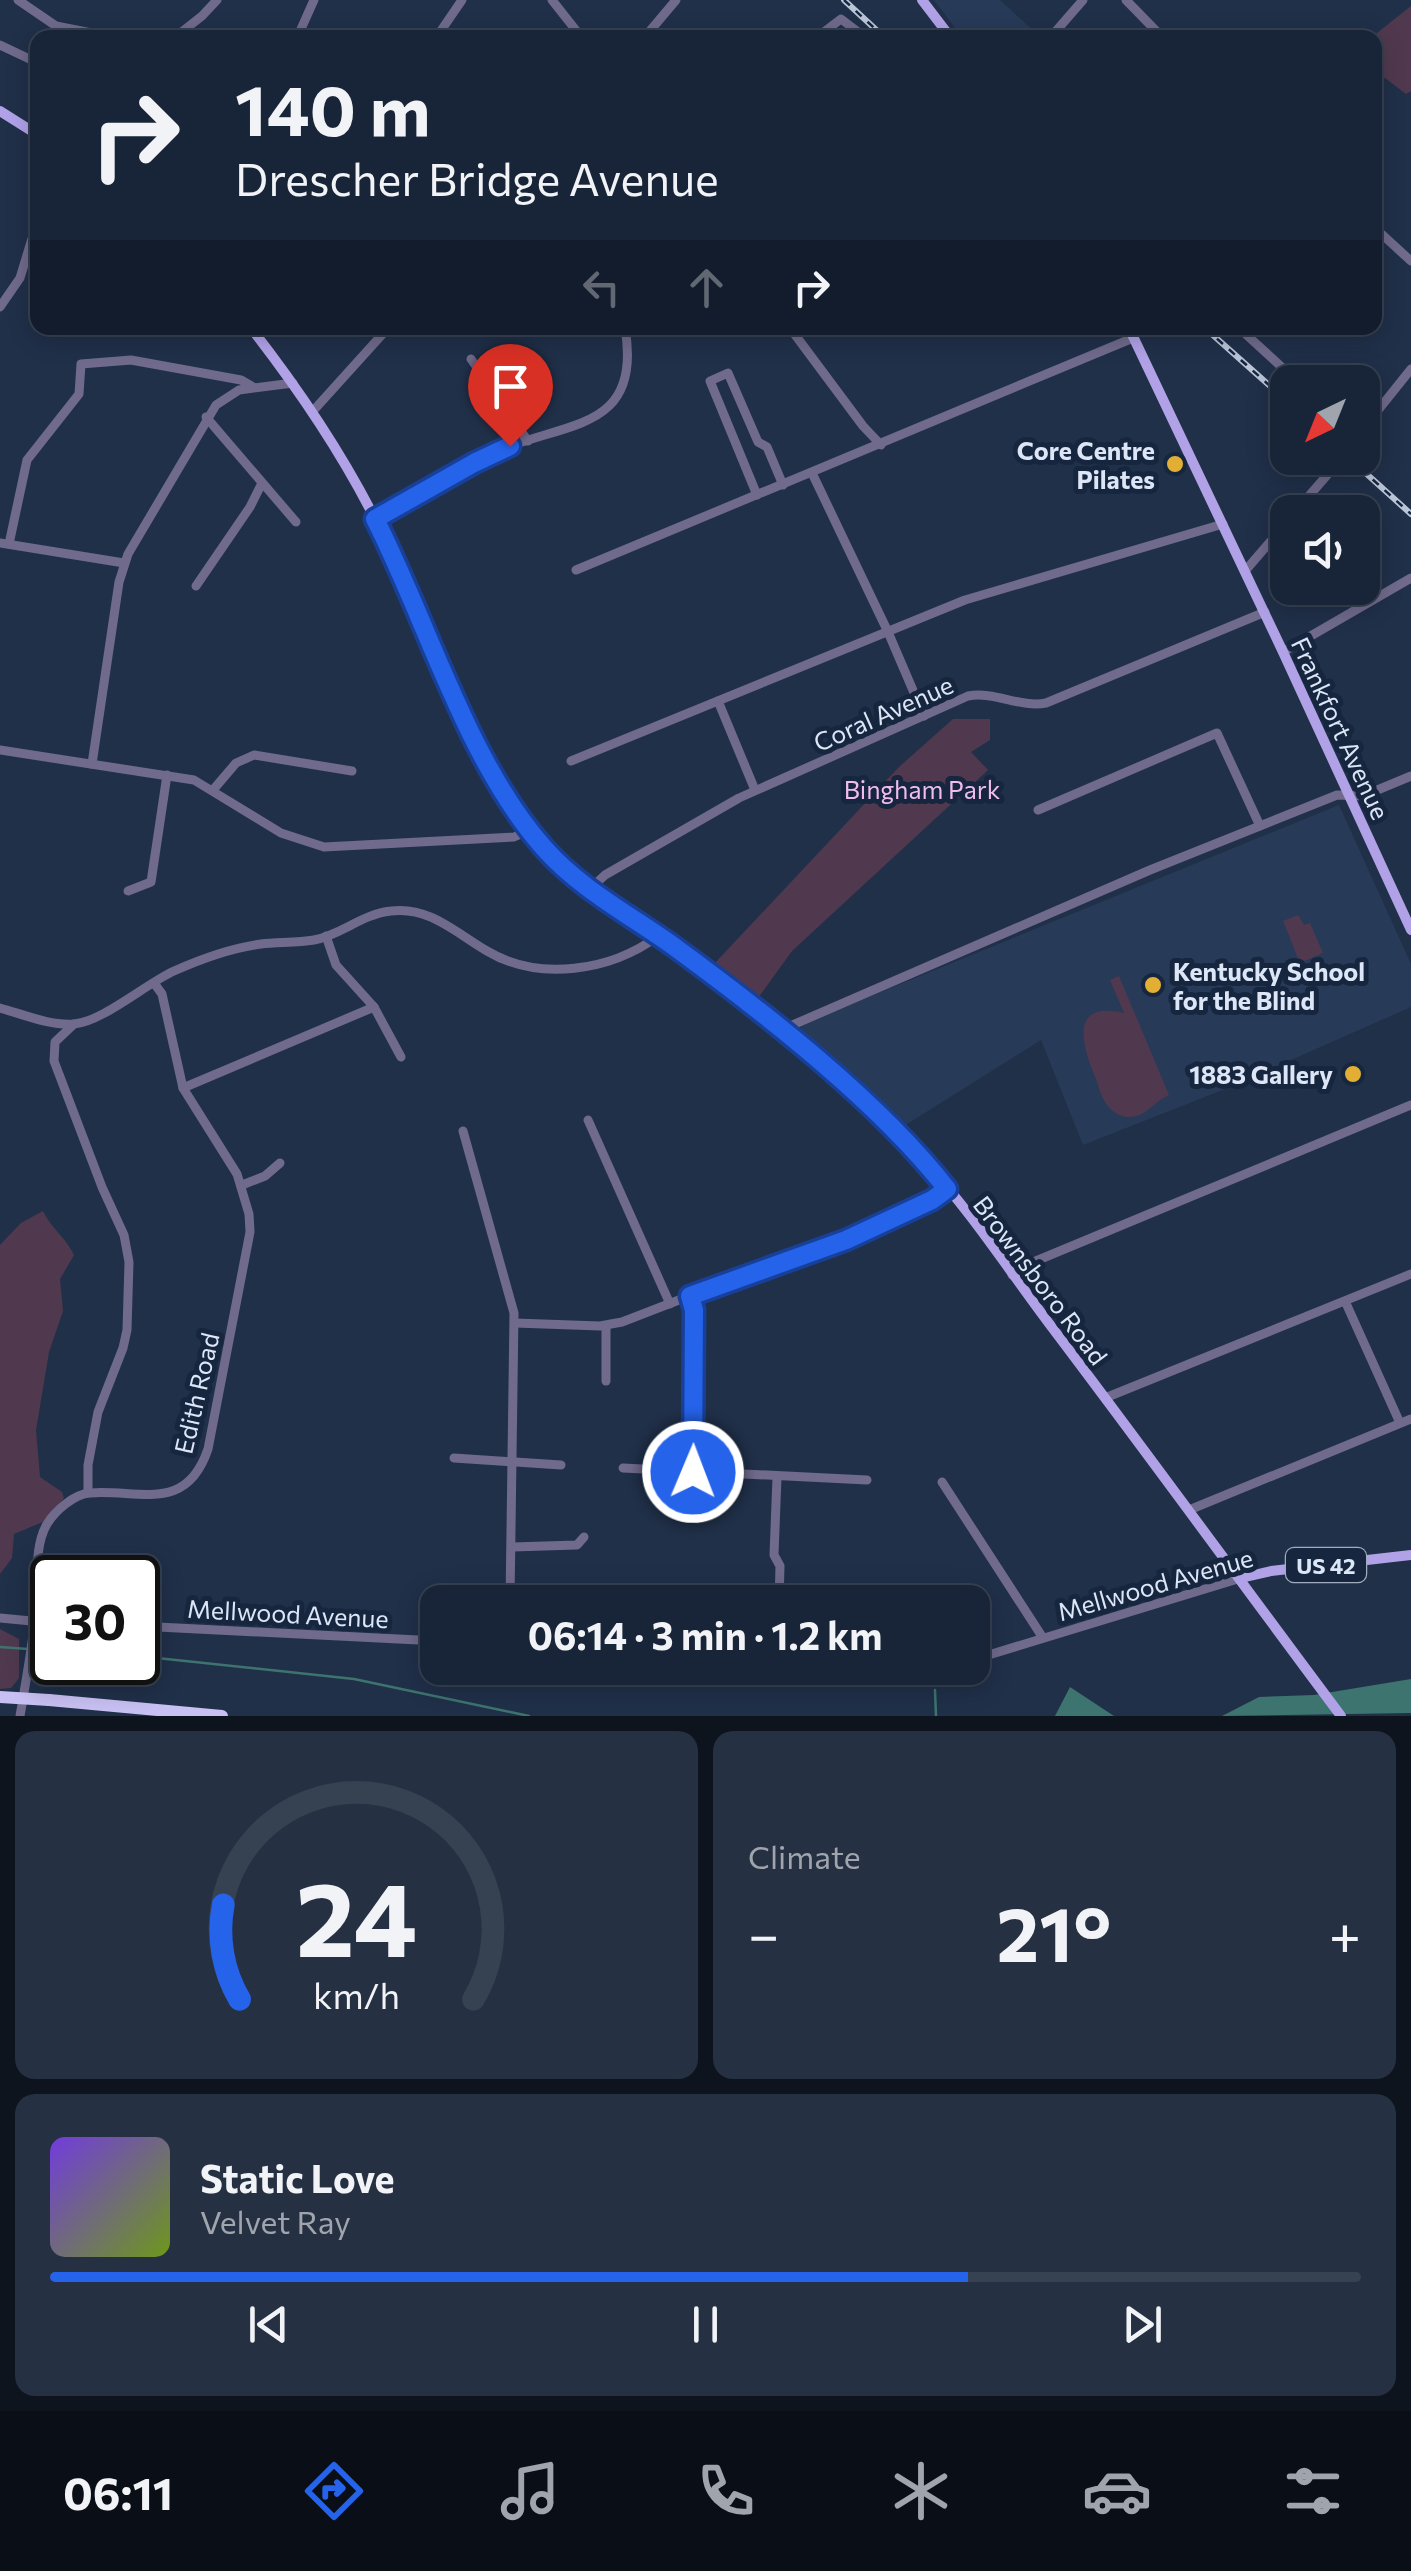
<!DOCTYPE html>
<html lang="en">
<head>
<meta charset="utf-8">
<style>
  :root { --surface:#182437; --page:#253042; --text:#f1f3f6; --muted:#9fa4ad; --line:#364152; --accent:#2563eb }
  body { margin:0; font-family:Commissioner,sans-serif; background:var(--page); color:var(--text); height:100vh; display:flex; flex-direction:column; font-size:38px; white-space:nowrap }
  * { box-sizing:border-box; margin:0 }
  p { font-size:32px; color:var(--muted) }
  .icon { flex:none; width:55px; height:55px; fill:none; stroke:currentColor; stroke-width:2; stroke-linecap:round; stroke-linejoin:round }
  .map { position:relative; height:1716px; overflow:hidden }
  .sheet { display:flex; flex-direction:column; gap:15px; padding:15px; background:#0d141e; flex:1 }
  .sheet>* { flex:none }
  .banner { position:absolute; left:30px; top:30px; width:1352px; height:305px; border-radius:20px; box-shadow:0 5px 25px #0003,0 0 0 2px var(--line); background:#182437; color:var(--text); overflow:hidden }
  .needle { width:65px; rotate:223deg }
  .tools { position:absolute; left:1270px; top:365px; display:grid; gap:20px }
  .tools a { display:grid; place-items:center; width:110px; height:110px; border-radius:20px; background:var(--surface); box-shadow:0 5px 25px #0003,0 0 0 2px var(--line); font-size:50px }
  .speed { position:absolute; left:30px; top:1555px; display:flex; gap:20px; font-size:50px; font-weight:700; text-align:center }
  .speed>* { display:grid; place-content:center; width:130px; height:130px; border-radius:50%; background:var(--surface); box-shadow:0 5px 25px #0003,0 0 0 2px var(--line); line-height:1 }
  .speed .limit { border:5px solid #111; border-radius:15px; background:#fff; color:#111 }
  .pin { position:absolute; display:grid; place-items:center; width:85px; height:85px; color:#fff; margin:-102px -42px; border-radius:50% 50% 50% 0; rotate:-45deg; box-shadow:0 0 10px #0007 }
  .pin .icon { rotate:45deg }
  .me { position:absolute; width:110px; margin:-55px; rotate:1deg; stroke-linejoin:round; filter:drop-shadow(0 0 8px #0008) }
  .turn { display:flex; align-items:center; gap:35px; height:210px; padding:0 40px; font-size:45px }
  .turn .icon { width:130px; height:130px; stroke-width:2.5 }
  .turn b { display:block; font-size:70px; line-height:85px }
  .lanes { display:flex; align-items:center; height:95px; padding:0 40px; background:#0003; justify-content:center; gap:50px; direction:ltr }
  .lanes .off { opacity:.35 }
  .big { font-size:75px; font-weight:700; line-height:1.1 }
  .sheet .tile { flex:1; display:flex; flex-direction:column; justify-content:center; gap:15px; min-width:0; padding:0 35px; border-radius:20px; background:var(--page) }
  .sheet .dial { align-items:center; gap:0 }
  .dial svg { height:260px; overflow:visible; fill:none; stroke:var(--line); stroke-width:7; stroke-linecap:round; text-anchor:middle }
  .dial text { fill:var(--text); stroke:none }
  .song { display:flex; align-items:center; gap:30px }
  .cover { width:120px; height:120px; border-radius:15px; background:linear-gradient(135deg,hsl(260 70% 55%),hsl(80 70% 35%)) }
  .played { height:10px; border-radius:5px; background:linear-gradient(90deg,var(--accent) 70%,var(--line) 70%) }
  .keys { display:flex; justify-content:space-around; direction:ltr }
  .heat { display:flex; justify-content:space-between; align-items:center; font-size:55px; direction:ltr }
  .sheet .tiles { flex:1; display:grid; gap:15px; grid-template-columns:1fr 1fr }
  .tile:last-child { grid-column:span 2 }
  .trip { position:absolute; left:420px; top:1585px; width:570px; height:100px; border-radius:20px; background:var(--surface); box-shadow:0 5px 25px #0003,0 0 0 2px var(--line); font-weight:700; line-height:100px; text-align:center }
  .tab-bar { display:flex; height:160px; justify-content:space-around; align-items:center; background:#0a0e16; color:var(--muted) }
  .tab-bar .icon { width:70px; height:70px }
  .tab-bar .active { color:var(--accent) }
  .tab-bar b { font-size:45px; color:var(--text) }
  .map>svg:first-child { display:block }
</style>
</head>
<body>
<div class="map">
<svg width="1411" height="1716" viewBox="0 0 1411 1716">
  <rect width="100%" height="100%" fill="#203049"/>
  <g fill="#273a58">
    <polygon points="934,0 1000,0 1035,32 1029,37 962,37"/>
    <polygon points="1339,805 1411,964 1411,1007 1225,1089 1083,1145 1041,1040 904,1126 799,1034 801,1027 827,1014"/>
  </g>
  <g fill="#50394f">
    <polygon points="1411,6 1411,91 1406,94 1385,78 1375,77 1375,38 1372,37"/>
    <polygon points="953,719 990,719 990,740 971,752 988,770 792,951 758,998 714,964 899,767"/>
    <polygon points="1298,915 1304,925 1310,923 1323,953 1300,963 1283,921"/>
    <path d="M1119 976 1169 1095C1154 1101 1147 1117 1129 1117 1121 1117 1114 1113 1109 1107 1102 1100 1099 1088 1096 1079 1083 1048 1067 1000 1124 1013L1110 980Z"/>
    <path d="M43 1211C51 1228 66 1238 74 1255L60 1279 63 1311 49 1352 36 1430 40 1477 62 1492 64 1498 45 1521 14 1534 12 1558 0 1574V1245L21 1223Z"/>
    <polygon points="0,1629 19,1639 19,1678 11,1688 0,1689"/>
  </g>
  <g fill="#3e746f">
    <polygon points="1411,1679 1411,1713 1222,1716 1259,1697 1314,1695"/>
    <polygon points="1070,1687 1114,1716 1055,1716"/>
  </g>
  <g fill="none" stroke-linecap="round" stroke-linejoin="round">
    <g stroke="#3e746f" stroke-width="2.5">
      <polyline points="0,1647 28,1649"/>
      <polyline points="36,1650 52,1651"/>
      <polyline points="138,1656 354,1679 529,1716"/>
      <polyline points="935,1690 936,1716"/>
    </g>
    <g stroke="#706a8c" stroke-width="9">
      <polyline points="18,0 56,26 117,38"/>
      <polyline points="552,0 582,38"/>
      <polyline points="1126,0 1163,38"/>
      <polyline points="174,38 202,16 217,0"/>
      <polyline points="297,38 314,0"/>
      <polyline points="436,38 462,0"/>
      <polyline points="644,38 676,0"/>
      <polyline points="816,38 841,19 866,38"/>
      <polyline points="1050,38 1083,0"/>
      <polyline points="0,45 38,63"/>
      <polyline points="1375,228 1411,261"/>
      <polyline points="0,307 20,278 38,219"/>
      <polyline points="790,328 863,426 881,445"/>
      <polyline points="1239,328 1298,382"/>
      <polyline points="471,359 528,441"/>
      <polyline points="313,411 388,328"/>
      <polyline points="206,417 296,522"/>
      <polyline points="1362,424 1375,414 1411,369"/>
      <polyline points="812,473 888,632 924,716"/>
      <polyline points="757,495 710,381 728,373 758,442 767,447 783,485"/>
      <polyline points="1295,512 1335,466"/>
      <path d="M375 519C416 498 454 471 496 452 563 421 643 433 625 328"/>
      <polyline points="0,543 124,563"/>
      <polyline points="9,544 27,460 79,394 81,364 131,360 241,380 253,387"/>
      <polyline points="576,570 1133,338"/>
      <polyline points="1245,571 1288,521"/>
      <polyline points="196,586 250,507 262,483"/>
      <polyline points="1283,652 1411,578"/>
      <polyline points="718,701 755,790"/>
      <polyline points="0,750 194,780 281,833 324,847 514,837 530,830"/>
      <polyline points="571,761 965,600 1223,524"/>
      <polyline points="92,764 119,582 128,554 216,405 239,390 293,383"/>
      <polyline points="213,790 236,763 254,755 352,771"/>
      <polyline points="1038,810 1217,733 1260,826"/>
      <path d="M590 889 605 875 739 798 968 696C995 691 1020 708 1046 703L1265 612"/>
      <polyline points="128,891 151,882 167,775"/>
      <polyline points="326,936 336,965 374,1007 401,1057"/>
      <path d="M0 1008C22 1014 50 1026 74 1024 102 1022 147 983 174 971 201 959 231 948 261 944 278 942 296 943 314 940 341 935 362 914 391 911 429 906 456 933 487 951 539 982 611 971 658 936"/>
      <polyline points="74,1024 55,1042 54,1061 102,1187 124,1235 129,1262 127,1330 123,1348 98,1412 88,1465 88,1492"/>
      <polyline points="781,1030 1150,870 1337,795 1363,796 1411,776"/>
      <polyline points="183,1088 374,1007"/>
      <polyline points="588,1120 670,1304"/>
      <polyline points="463,1131 514,1313 510,1602"/>
      <polyline points="242,1185 265,1176 280,1163"/>
      <polyline points="1012,1275 1031,1263 1411,1105"/>
      <polyline points="690,1296 694,1310 693,1472"/>
      <polyline points="1345,1301 1400,1423"/>
      <polyline points="515,1323 600,1326 622,1322 741,1276 824,1248 932,1200 947,1189"/>
      <polyline points="606,1326 606,1381"/>
      <polyline points="1105,1398 1411,1274"/>
      <polyline points="454,1458 561,1465"/>
      <polyline points="623,1468 867,1480"/>
      <polyline points="777,1477 774,1555 780,1566 779,1602"/>
      <polyline points="942,1482 1043,1638"/>
      <polyline points="1189,1510 1411,1419"/>
      <polyline points="512,1547 577,1545 584,1537"/>
      <polyline points="0,1618 52,1623"/>
      <polyline points="138,1626 438,1641"/>
      <polyline points="972,1660 1241,1578"/>
      <polyline points="867,1668 908,1668"/>
      <path d="M20 1716C26 1680 33 1644 36 1608 39 1582 33 1548 47 1524 55 1511 74 1494 90 1493 139 1489 186 1514 208 1449L250 1232 249 1214 237 1174 183 1088 162 994 154 983"/>
    </g>
    <g stroke="#b1a2e8" stroke-width="10">
      <polyline points="922,0 951,38"/>
      <polyline points="0,111 38,135"/>
      <path d="M251 328C304 396 353 469 389 548 432 641 470 756 534 836 576 888 636 919 689 957 772 1018 857 1087 926 1163 974 1215 1014 1278 1057 1334 1153 1461 1246 1589 1341 1716"/>
      <polyline points="1129,328 1283,652 1411,930"/>
      <polyline points="1241,1578 1271,1571 1411,1555"/>
    </g>
    <polyline stroke="#c8bff2" stroke-width="12" points="49,1700 222,1716"/>
    <defs>
      <g id="rail">
        <polyline points="844,0 885,38"/>
        <polyline points="1205,328 1288,402"/>
        <polyline points="1349,458 1411,514"/>
      </g>
    </defs>
    <use href="#rail" stroke="#bac5d8" stroke-width="6"/>
    <use href="#rail" stroke="#16263e" stroke-width="2.5" stroke-dasharray="8" stroke-linecap="butt"/>
    <polyline stroke="#c8bff2" stroke-width="12" points="0,1697 49,1700"/>
  </g>
  <g fill="none" stroke-linecap="round" stroke-linejoin="round">
    <defs>
      <path id="route" d="M510 446 474 463 375 519C428 623 467 761 544 848 581 890 632 916 676 948 766 1014 879 1102 947 1189L932 1200 846 1240 690 1296 694 1310 693 1472"/>
    </defs>
    <use href="#route" stroke="#184099" stroke-width="25"/>
    <use href="#route" stroke="#2563eb" stroke-width="18"/>
  </g>
  <g fill="#e2af34" stroke="#16263e" stroke-width="4">
    <circle cx="1175" cy="464" r="10"/>
    <circle cx="1153" cy="985" r="10"/>
    <circle cx="1353" cy="1074" r="10"/>
  </g>
  <g text-anchor="middle" dominant-baseline="central" stroke-width="10" stroke-linejoin="round" paint-order="stroke">
    <rect fill="#16263e" stroke="#a1acc0" stroke-width="2.5" x="1286" y="1548" width="80" height="34" rx="8"/>
    <g font-size="22" font-weight="bold" fill="#dce6f7">
      <text x="1326" y="1565">US 42</text>
    </g>
    <g font-size="25" font-weight="bold" fill="#dce6f7" stroke="#16263e" text-anchor="end">
      <text x="1155" y="450">Core Centre<tspan x="1155" dy="29">Pilates</tspan></text>
      <text x="1173" y="971" text-anchor="start">Kentucky School<tspan x="1173" dy="29">for the Blind</tspan></text>
      <text x="1333" y="1074">1883 Gallery</text>
    </g>
    <g font-size="25" fill="#dce6f7" stroke="#16263e">
      <text transform="translate(883 713) rotate(-24)">Coral Avenue</text>
      <text transform="translate(1341 728) rotate(65)">Frankfort Avenue</text>
      <text transform="translate(1041 1280) rotate(53)">Brownsboro Road</text>
      <text transform="translate(196 1393) rotate(-77)">Edith Road</text>
      <text transform="translate(1155 1584) rotate(-16)">Mellwood Avenue</text>
      <text transform="translate(288 1613) rotate(3)">Mellwood Avenue</text>
    </g>
    <g font-size="25" fill="#f0bcee" stroke="#16263e">
      <text x="922" y="789">Bingham Park</text>
    </g>
  </g>
</svg>
<div class="tools">
<a><svg class="needle" viewBox="-14 -14 28 28"><path d="M0-13l5 13h-10z" fill="#e53935"/><path d="M0 13l5-13h-10z" fill="#9fa4ad"/></svg></a>
<a><svg class="icon" aria-label="sound" viewBox="0 0 24 24"><path d="M4 9h4l5-4v14l-5-4H4zM17 9q2 3 0 6"/></svg></a>
</div>
<div class="speed"><div class="limit">30</div></div>
<div class="pin" style="left:510px;top:446px;background:#d93025"><svg class="icon" aria-label="arrive" viewBox="0 0 24 24"><path d="M6 21V4h12l-3 4 3 4H6"/></svg></div>
<svg class="me" style="left:693px;top:1472px" viewBox="-20 -20 40 40"><circle r="17" fill="#2563eb" stroke="#fff" stroke-width="3"/><path d="M0-11L8 9 0 5-8 9z" fill="#fff"/></svg>
<div class="trip">06:14 · 3 min · 1.2 km</div>
<div class="banner">
<div class="turn"><svg class="icon" aria-label="right" viewBox="0 0 24 24"><path d="M7 20v-9h11M14 6l5 5-5 5"/></svg><div><b>140 m</b>Drescher Bridge Avenue</div></div>
<div class="lanes"><svg class="icon off" aria-label="left" viewBox="0 0 24 24"><path d="M17 20v-9H6M10 6l-5 5 5 5"/></svg><svg class="icon off" aria-label="ahead" viewBox="0 0 24 24"><path d="M12 20V5M6 11l6-6 6 6"/></svg><svg class="icon" aria-label="right" viewBox="0 0 24 24"><path d="M7 20v-9h11M14 6l5 5-5 5"/></svg></div>
</div>
</div>
<section class="sheet">
<div class="tiles">
<div class="tile dial"><svg viewBox="0 0 100 80">
<path d="M14 69A42 42 0 1 1 86 69"/>
<path d="M14 69A42 42 0 0 1 9 40" stroke="#2563eb"/>
<text x="50" y="56" font-size="32" font-weight="700">24</text>
<text x="50" y="72" font-size="11">km/h</text>
</svg></div>
<div class="tile"><p>Climate</p>
<div class="heat"><a>−</a><b class="big">21°</b><a>+</a></div>
</div>
<div class="tile">
<div class="song"><i class="cover"></i><div><b>Static Love</b><p>Velvet Ray</p></div></div>
<div class="played"></div>
<div class="keys"><svg class="icon" aria-label="previous" viewBox="0 0 24 24"><path d="M18 5L8 12l10 7zM5 5v14"/></svg><svg class="icon" aria-label="pause" viewBox="0 0 24 24"><path d="M8 5v14M16 5v14"/></svg><svg class="icon" aria-label="next" viewBox="0 0 24 24"><path d="M6 5l10 7-10 7zM19 5v14"/></svg></div>
</div>
</div>
</section>
<nav class="tab-bar">
<b>06:11</b>
<svg class="icon active" aria-label="directions" viewBox="0 0 24 24"><path d="M12 3l9 9-9 9-9-9zM9 14v-3h6M13 9l2 2-2 2"/></svg>
<svg class="icon" aria-label="music" viewBox="0 0 24 24"><path d="M9 18V5l10-2v13"/><circle cx="6" cy="18" r="3"/><circle cx="16" cy="16" r="3"/></svg>
<svg class="icon" aria-label="phone" viewBox="0 0 24 24"><path d="M5 4h4l2 5-3 2q2 4 5 5l2-3 5 2v4C11 20 4 13 5 4z"/></svg>
<svg class="icon" aria-label="climate" viewBox="0 0 24 24"><path d="M12 3v18M4 7l16 10M4 17L20 7"/></svg>
<svg class="icon" aria-label="car" viewBox="0 0 24 24"><path d="M5 17H2v-5l4-1 3-4h7l3 4 3 1v5h-3M9 17h6M6 11h13"/><circle cx="7" cy="17" r="2"/><circle cx="17" cy="17" r="2"/></svg>
<svg class="icon" aria-label="filters" viewBox="0 0 24 24"><path d="M4 7h16M4 17h16"/><circle cx="9" cy="7" r="2"/><circle cx="15" cy="17" r="2"/></svg>
</nav>
</body>
</html>
